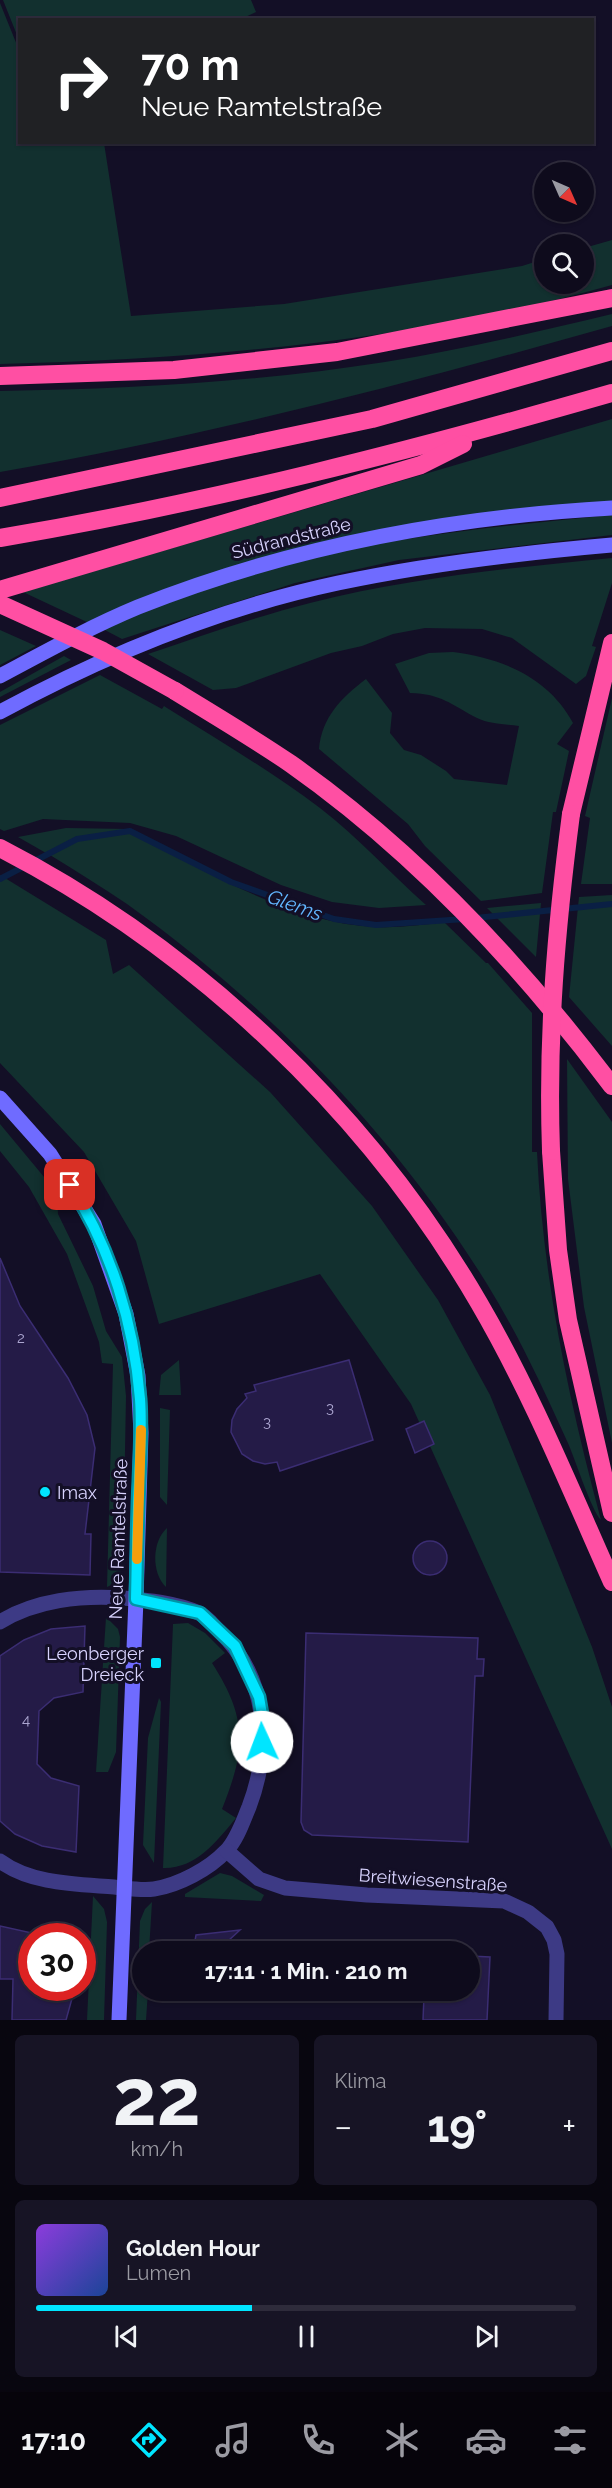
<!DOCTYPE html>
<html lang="de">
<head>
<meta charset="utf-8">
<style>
  :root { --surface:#0e0b1c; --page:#171425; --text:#f1f3f6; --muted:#9b9ba3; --line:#2e2b3b; --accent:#00e5ff }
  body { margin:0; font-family:Raleway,sans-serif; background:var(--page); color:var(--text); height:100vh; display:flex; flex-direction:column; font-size:22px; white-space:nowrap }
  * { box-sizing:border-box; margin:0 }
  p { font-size:20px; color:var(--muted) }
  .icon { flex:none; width:33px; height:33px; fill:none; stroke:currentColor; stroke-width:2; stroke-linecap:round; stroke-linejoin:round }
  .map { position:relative; height:2020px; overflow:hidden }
  .panel { display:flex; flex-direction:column; gap:15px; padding:15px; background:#08060f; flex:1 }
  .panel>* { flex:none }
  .top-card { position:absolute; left:18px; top:18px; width:576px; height:126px; border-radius:0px; box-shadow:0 2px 4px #0004,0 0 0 2px var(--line); background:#202124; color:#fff; overflow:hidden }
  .needle { width:39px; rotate:135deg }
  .controls { position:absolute; left:534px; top:162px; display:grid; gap:12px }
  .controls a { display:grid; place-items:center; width:60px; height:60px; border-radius:50%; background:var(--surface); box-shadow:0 2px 4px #0004,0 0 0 2px var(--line); font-size:30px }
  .speed { position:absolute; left:18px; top:1923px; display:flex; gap:12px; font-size:30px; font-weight:700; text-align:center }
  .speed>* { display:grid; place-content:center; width:78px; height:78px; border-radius:50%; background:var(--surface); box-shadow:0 2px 4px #0004,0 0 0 2px var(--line); line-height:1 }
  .speed .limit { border:9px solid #d22; background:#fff; color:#111 }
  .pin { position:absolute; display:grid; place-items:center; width:51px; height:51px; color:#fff; margin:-26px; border-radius:12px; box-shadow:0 3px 9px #0006 }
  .me { position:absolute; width:66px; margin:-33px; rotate:358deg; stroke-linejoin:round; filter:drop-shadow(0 0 4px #0008) }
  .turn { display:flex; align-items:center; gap:21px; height:126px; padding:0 24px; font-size:27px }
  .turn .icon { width:78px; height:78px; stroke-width:2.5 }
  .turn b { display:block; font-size:42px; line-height:51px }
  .big { font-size:45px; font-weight:700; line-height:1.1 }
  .panel .widget { flex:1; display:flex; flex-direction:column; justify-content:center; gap:9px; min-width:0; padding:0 21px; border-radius:9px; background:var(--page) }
  .panel .dial { align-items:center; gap:0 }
  .dial b { font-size:78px; line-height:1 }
  .song { display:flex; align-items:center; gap:18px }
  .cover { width:72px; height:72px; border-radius:9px; background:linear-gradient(135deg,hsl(270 70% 55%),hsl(220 70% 35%)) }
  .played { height:6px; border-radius:3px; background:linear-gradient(90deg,var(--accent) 40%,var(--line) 40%) }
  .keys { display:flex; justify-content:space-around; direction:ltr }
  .heat { display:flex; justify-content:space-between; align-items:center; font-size:33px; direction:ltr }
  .panel .tiles { flex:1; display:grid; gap:15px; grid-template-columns:1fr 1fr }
  .widget:last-child { grid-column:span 2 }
  .trip { position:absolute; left:132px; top:1941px; width:348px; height:60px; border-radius:30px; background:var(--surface); box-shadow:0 2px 4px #0004,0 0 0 2px var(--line); font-weight:700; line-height:60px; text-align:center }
  .menu { display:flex; height:96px; justify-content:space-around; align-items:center; background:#06040b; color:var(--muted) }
  .menu .icon { width:42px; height:42px }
  .menu .current { color:var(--accent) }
  .menu b { font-size:27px; color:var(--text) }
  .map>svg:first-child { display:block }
</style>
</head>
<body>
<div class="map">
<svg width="612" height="2020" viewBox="0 0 612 2020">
  <rect width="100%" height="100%" fill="#130f26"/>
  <g fill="#12302f">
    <polygon points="3,0 251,0 256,12 239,20 20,20 19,40"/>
    <path d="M0 3 19 50 20 142 104 143 131 316 284 304 522 266 544 259V284H584V248L612 240V285C415 341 204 359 0 364Z"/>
    <path d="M612 314V326C410 383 207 436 0 472V391C129 389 257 382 385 362 461 350 537 332 612 314Z"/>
    <polygon points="612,419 612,503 432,522 89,623 23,592"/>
    <path d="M612 515V535L399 560 295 583 122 639 101 628C175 600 250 572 327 554 421 533 516 525 612 515Z"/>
    <path d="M612 558V583L592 646 596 647 586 676 576 684 512 638 482 629 425 628 393 634 362 646 331 653 236 688 213 690 148 654C201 636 255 617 310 603 409 578 510 568 612 558Z"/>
    <polygon points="0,630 36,646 0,665"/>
    <path d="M453 652C502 658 549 678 573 723L557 744 569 751 556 812H553L542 893 481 901 425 846 408 824 319 749C322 717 341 698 366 679L392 713 390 733 404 750 421 755 446 771 454 779 507 785 519 726C506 724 489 724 477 718 450 704 442 694 410 693L395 664 429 653Z"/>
    <polygon points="64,656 71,660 0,697 0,692"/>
    <path d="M100 675 162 709 164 706 167 708C218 740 271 771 320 808 360 839 390 873 426 905L379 908 332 902 281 885 176 836 130 823 43 819 4 831 0 829V725Z"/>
    <polygon points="612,698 612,884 581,884 590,818 585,816"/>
    <polygon points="66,828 129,829 77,838 46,853 18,837"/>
    <path d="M130 833C207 870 288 923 376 927 399 928 422 925 444 922L486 963H488L532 1013V1152H537C543 1279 568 1397 601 1520 591 1510 575 1458 567 1441 543 1388 518 1334 487 1284 395 1135 269 1006 127 904 102 887 76 871 50 855L79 840Z"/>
    <polygon points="0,875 106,940 113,974 129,965 270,1092 372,1206 438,1300 490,1395 592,1647 612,1707 612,1849 411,1404 320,1274 159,1324 136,1241 84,1152 0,1063"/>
    <polygon points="612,895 612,1046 569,997 579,897"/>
    <polygon points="541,903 536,957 487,908"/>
    <polygon points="567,1059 612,1122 612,1443 584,1307 568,1179"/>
    <path d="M0 1124 49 1183 57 1197 58 1214 93 1286 106 1331 122 1357 126 1396 123 1562C120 1573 118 1583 107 1587L113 1364 102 1363 99 1342 67 1254 29 1187 0 1151Z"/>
    <polygon points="179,1360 181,1395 159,1395 161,1375"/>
    <polygon points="160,1408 170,1410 167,1505 160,1497"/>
    <path d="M167 1528 166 1587C151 1573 152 1541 167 1528Z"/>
    <polygon points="106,1617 118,1629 120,1637 116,1752 108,1772 96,1772"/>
    <path d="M188 1623 205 1633 225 1653 212 1663C248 1719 246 1749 222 1809L236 1818C217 1841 196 1869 163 1868L173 1624Z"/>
    <polygon points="159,1698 161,1702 154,1863 143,1845 148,1738"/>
    <polygon points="220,1873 232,1876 264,1895 261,1901 185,1897 185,1894"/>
    <polygon points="93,1896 104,1909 107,1922 104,2020 87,2020"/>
    <polygon points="152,1902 149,1951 142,1952 142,1990 148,1991 146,2020 136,2020 140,1921 145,1909"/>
  </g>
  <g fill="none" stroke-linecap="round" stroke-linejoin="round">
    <g stroke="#0a1f44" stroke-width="6">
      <polyline points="0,879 77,839 130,831 231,882 334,919 376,925 465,919"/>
      <polyline points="475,918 612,904"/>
    </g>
  </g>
  <g fill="#241b47" stroke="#3b2d73" stroke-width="1.5">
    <polygon points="0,1258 20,1306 68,1378 87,1415 95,1448 85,1534 91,1534 90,1575 0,1572"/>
    <polygon points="349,1360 373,1440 280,1471 277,1462 265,1464 253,1461 242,1454 231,1432 232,1420 237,1409 247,1398 245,1394 256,1391 254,1385"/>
    <polygon points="424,1421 434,1444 415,1453 406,1429"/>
    <circle cx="430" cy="1558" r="17"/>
    <polygon points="85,1626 83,1692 54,1698 39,1711 37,1764 51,1778 79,1786 76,1852 42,1846 15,1834 0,1821 0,1656 24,1640 51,1629"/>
    <polygon points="306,1633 478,1638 477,1659 484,1659 483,1676 475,1676 468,1842 312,1835 304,1830 301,1822"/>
    <polygon points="0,1926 32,1933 32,1988 66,1988 68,1995 73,1995 66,2020 12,2020 13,1979 0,1979"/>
    <polygon points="240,1930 228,1941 238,1952 193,1952 196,1935"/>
    <polygon points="470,1956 490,1957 487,2020 423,2020 424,1996 436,1996 437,1990 470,1990"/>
  </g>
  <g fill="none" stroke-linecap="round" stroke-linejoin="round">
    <g stroke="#3d3a85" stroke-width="15">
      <path d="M0 1622C35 1600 82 1595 123 1598 147 1600 176 1603 199 1613 206 1616 213 1625 219 1631 268 1677 272 1746 249 1807 243 1821 237 1840 226 1851 209 1869 179 1885 154 1889 142 1891 126 1888 114 1887 76 1884 31 1884 0 1861"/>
      <polyline points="227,1851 259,1879 285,1888 367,1895 504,1901 528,1912 547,1927 554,1940 557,1954 556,2020"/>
    </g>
    <g stroke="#6f6bff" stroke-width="15">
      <path d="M0 676C45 652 90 627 138 607 289 547 450 517 612 508"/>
      <path d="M0 712C105 655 221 608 338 583 428 564 520 553 612 545"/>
      <polyline points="0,1098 50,1154 94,1224 126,1314 138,1376 141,1433 136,1599 119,2020"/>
    </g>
    <g stroke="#ff4fa3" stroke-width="18">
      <polyline points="0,376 174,370 337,352 612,298"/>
      <polyline points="0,498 372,419 612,351"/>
      <path d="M0 538C208 503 410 451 612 393"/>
      <polyline points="0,590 421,465 463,444"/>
      <path d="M175 691C214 715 253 738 291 764 416 852 521 965 612 1086"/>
      <polyline points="571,814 612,643"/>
      <path d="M0 848C196 949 368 1112 479 1303 531 1392 570 1488 612 1582"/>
      <polyline points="551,1151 558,1250 568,1320 612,1513"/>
    </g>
    <g stroke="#ff4fa3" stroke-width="18">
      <polyline points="0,604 103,651 175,691"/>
      <path d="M551 1151C547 1035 556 929 571 814"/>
    </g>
  </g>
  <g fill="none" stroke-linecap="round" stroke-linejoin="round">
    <defs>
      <path id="route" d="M70 1185C111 1248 134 1324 140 1399 142 1426 140 1454 139 1481 137 1520 137 1560 136 1599L200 1613 235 1646 259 1697 264 1726 262 1742"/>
    </defs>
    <use href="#route" stroke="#0095a6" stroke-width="15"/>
    <use href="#route" stroke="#00e5ff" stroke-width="10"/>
    <polyline stroke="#f59e0b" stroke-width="10" points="137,1559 141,1430"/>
  </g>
  <g fill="#00e5ff" stroke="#130f26" stroke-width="2">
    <circle cx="45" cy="1492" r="6"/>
    <rect x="150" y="1657" width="12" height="12" rx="3"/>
  </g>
  <g text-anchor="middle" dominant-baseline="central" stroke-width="6" stroke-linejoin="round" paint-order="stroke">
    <g font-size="15" fill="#aca6d1">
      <text x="21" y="1338">2</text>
      <text x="330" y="1408">3</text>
      <text x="267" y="1422">3</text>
      <text x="26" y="1720">4</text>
    </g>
    <g font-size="18" fill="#d9d4ff" stroke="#130f26">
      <text transform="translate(291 538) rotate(-14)">Südrandstraße</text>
      <text transform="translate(118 1539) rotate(-88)">Neue Ramtelstraße</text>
      <text transform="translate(433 1880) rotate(4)">Breitwiesenstraße</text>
    </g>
    <g font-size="18" fill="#d9d4ff" stroke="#130f26" text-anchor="start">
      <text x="57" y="1492">Imax</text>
      <text x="144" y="1653" text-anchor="end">Leonberger<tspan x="144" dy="21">Dreieck</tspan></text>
    </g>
    <g font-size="20" font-style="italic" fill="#62b6ff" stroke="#130f26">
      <text transform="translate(295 905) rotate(20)">Glems</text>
    </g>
  </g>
</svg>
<div class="controls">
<a><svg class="needle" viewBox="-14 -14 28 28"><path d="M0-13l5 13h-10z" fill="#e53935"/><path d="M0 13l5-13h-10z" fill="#9b9ba3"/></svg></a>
<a><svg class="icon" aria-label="search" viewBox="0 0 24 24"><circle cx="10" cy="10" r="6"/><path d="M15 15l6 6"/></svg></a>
</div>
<div class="speed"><div class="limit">30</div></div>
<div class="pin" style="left:70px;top:1185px;background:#d93025"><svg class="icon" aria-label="arrive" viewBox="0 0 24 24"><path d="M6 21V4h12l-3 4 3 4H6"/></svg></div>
<svg class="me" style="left:262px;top:1742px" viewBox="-20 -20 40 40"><circle r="19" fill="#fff"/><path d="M0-13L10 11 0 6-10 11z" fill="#00e5ff"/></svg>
<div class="trip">17:11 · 1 Min. · 210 m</div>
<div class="top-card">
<div class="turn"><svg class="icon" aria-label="right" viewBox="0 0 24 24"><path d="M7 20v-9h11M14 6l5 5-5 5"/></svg><div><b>70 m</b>Neue Ramtelstraße</div></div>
</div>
</div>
<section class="panel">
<div class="tiles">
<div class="widget dial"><b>22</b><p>km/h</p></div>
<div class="widget"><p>Klima</p>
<div class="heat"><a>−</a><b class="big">19°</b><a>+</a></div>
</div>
<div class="widget">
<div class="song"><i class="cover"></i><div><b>Golden Hour</b><p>Lumen</p></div></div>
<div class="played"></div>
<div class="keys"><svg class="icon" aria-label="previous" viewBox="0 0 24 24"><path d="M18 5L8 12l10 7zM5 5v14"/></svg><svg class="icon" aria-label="pause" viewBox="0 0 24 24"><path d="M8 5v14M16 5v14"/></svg><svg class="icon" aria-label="next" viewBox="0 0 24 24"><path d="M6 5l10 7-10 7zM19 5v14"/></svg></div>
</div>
</div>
</section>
<nav class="menu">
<b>17:10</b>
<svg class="icon current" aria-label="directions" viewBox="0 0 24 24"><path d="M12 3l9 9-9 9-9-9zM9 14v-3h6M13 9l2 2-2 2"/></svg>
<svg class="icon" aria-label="music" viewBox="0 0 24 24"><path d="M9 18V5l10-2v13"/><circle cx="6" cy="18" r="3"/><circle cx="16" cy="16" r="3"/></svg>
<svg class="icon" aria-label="phone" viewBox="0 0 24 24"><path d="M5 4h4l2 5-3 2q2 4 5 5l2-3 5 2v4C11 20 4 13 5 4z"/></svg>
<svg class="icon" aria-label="climate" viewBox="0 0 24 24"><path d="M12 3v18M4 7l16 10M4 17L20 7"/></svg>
<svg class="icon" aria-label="car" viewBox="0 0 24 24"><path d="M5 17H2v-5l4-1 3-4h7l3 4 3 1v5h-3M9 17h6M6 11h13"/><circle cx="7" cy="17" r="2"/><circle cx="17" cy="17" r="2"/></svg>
<svg class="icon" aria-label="filters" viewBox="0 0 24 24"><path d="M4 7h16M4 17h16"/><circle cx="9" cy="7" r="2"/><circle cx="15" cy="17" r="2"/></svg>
</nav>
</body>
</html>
